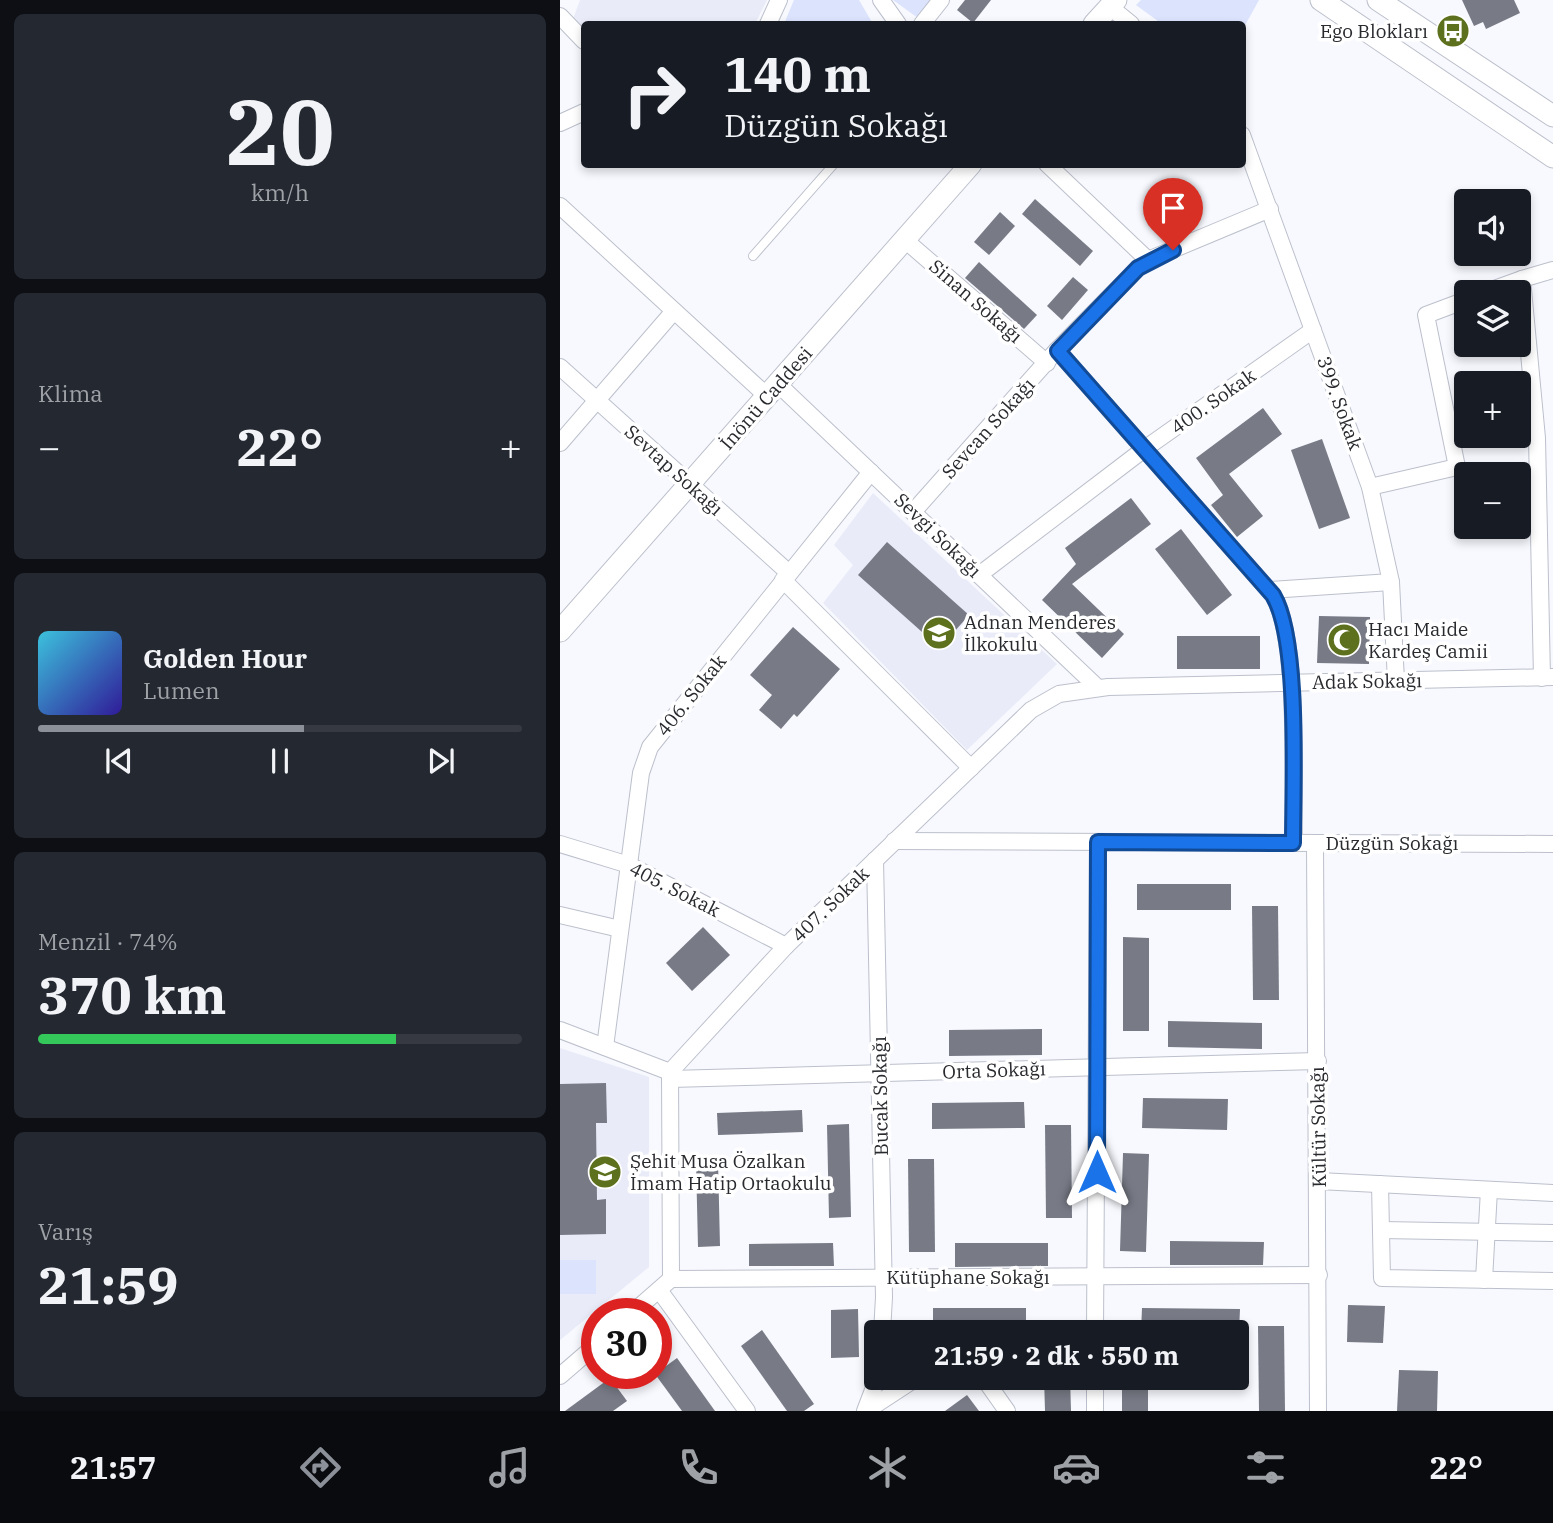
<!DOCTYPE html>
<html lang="tr">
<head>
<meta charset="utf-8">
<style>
  :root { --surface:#171b24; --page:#242831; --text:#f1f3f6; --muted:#9ea1a6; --line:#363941; --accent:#8c9099 }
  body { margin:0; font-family:"IBM Plex Serif",serif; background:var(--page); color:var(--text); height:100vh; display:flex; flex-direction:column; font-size:26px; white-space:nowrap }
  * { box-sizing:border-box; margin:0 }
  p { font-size:23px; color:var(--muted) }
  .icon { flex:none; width:38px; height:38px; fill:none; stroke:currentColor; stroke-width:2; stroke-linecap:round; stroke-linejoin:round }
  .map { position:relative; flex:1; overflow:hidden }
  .panel { display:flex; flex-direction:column; gap:14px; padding:14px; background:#0d0f14; width:560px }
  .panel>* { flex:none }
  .banner { position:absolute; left:21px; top:21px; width:665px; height:147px; border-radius:7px; box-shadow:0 4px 10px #0003; background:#171b24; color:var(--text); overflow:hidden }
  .controls { position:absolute; left:894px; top:189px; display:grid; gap:14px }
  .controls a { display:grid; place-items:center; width:77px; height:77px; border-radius:7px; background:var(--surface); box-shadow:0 4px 10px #0003; font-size:35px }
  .speed { position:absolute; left:21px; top:1298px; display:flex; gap:14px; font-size:35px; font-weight:700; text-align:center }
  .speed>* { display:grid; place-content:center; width:91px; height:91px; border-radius:50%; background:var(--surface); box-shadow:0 4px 10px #0003; line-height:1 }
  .speed .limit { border:10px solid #d22; background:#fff; color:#111 }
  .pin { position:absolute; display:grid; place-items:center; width:60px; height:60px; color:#fff; margin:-72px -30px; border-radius:50% 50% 50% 0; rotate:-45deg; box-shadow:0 0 7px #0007 }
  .pin .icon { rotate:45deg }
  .me { position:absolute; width:77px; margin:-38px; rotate:0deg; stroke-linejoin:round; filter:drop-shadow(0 0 5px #0008) }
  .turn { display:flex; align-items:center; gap:24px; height:147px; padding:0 28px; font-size:32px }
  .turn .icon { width:91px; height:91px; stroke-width:2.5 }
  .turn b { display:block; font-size:49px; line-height:60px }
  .big { font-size:52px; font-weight:700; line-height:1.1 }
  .panel .card { flex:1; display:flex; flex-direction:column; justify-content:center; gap:10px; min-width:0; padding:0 24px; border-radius:10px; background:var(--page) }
  .panel .dial { align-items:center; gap:0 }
  .dial b { font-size:91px; line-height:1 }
  .song { display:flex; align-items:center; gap:21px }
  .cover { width:84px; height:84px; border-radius:10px; background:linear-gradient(135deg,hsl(190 70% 55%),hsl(250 70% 35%)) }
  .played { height:7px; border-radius:4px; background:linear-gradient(90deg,var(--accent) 55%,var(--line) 55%) }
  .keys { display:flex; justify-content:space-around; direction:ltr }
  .heat { display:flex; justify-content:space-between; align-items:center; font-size:38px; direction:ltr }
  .charge { height:10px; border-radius:5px; background:linear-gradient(90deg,#34c759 74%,var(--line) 0) }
  .trip { position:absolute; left:304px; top:1320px; width:385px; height:70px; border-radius:7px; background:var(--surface); box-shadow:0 4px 10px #0003; font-weight:700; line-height:70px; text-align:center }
  .dock { display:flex; height:112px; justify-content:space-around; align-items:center; background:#090b0e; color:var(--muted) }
  .dock .icon { width:49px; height:49px }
  .dock .current { color:var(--accent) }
  .dock b { font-size:32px; color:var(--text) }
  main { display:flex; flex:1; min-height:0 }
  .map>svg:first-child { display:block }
</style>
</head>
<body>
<main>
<section class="panel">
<div class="card dial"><b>20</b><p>km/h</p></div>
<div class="card"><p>Klima</p>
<div class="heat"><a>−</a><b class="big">22°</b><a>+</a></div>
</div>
<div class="card">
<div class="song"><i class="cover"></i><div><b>Golden Hour</b><p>Lumen</p></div></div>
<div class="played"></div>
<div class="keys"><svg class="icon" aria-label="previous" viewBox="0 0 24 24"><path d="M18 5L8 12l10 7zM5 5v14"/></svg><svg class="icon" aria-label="pause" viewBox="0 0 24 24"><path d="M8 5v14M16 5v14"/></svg><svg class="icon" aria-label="next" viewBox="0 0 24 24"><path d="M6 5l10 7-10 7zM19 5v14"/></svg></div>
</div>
<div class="card"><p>Menzil · 74%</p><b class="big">370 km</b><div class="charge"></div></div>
<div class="card"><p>Varış</p><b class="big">21:59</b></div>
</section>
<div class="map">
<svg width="993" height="1411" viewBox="0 0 993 1411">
  <rect width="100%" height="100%" fill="#f8f9fe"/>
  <g fill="#e9ecf8">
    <polygon points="20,0 207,0 195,24 24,24 24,29 13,19"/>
    <polygon points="313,493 497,664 407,750 263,603 293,565 274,545"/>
    <polygon points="0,1048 89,1077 89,1267 0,1340"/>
  </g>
  <g fill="#dbe3fd">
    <polygon points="234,0 299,0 313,24 224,24"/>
    <polygon points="333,0 370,0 358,18"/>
    <polygon points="581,0 699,0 683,29 682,24 602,24 576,5"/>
    <rect x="0" y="1260" width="36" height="34"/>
  </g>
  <g fill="#787b86">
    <polygon points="405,0 431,0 413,23 397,10"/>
    <polygon points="902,0 954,0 960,13 926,29 923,22 914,26"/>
    <polygon points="475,199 533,251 520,266 462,214"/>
    <polygon points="440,212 455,226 429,255 414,242"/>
    <polygon points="419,262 477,315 464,329 405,278"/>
    <polygon points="513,277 528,290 502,320 487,306"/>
    <polygon points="703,408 722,434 669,474 703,516 677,537 651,505 663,495 636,458"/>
    <polygon points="762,439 790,518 759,529 731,450"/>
    <polygon points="571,498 591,524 512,584 564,634 542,658 482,600 516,564 505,548"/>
    <polygon points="621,529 672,595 647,615 595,549"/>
    <polygon points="327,542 409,615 380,648 298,575"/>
    <polygon points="759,616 810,617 809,664 757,663"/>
    <polygon points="233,627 280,669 237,717 234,714 221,729 199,710 212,695 190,675"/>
    <rect x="617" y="636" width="83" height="33"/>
    <rect x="577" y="884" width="94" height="26"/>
    <polygon points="692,906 718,906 719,1000 693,1000"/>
    <polygon points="143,927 170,955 132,991 106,963"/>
    <polygon points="563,937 589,938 589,1031 563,1031"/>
    <polygon points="608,1021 702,1023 702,1049 608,1047"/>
    <polygon points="482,1029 482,1055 389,1056 389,1030"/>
    <polygon points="46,1083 47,1123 36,1123 37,1200 46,1199 46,1234 0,1235 0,1084"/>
    <polygon points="583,1098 668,1099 667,1130 582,1128"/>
    <polygon points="464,1102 465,1128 372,1129 372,1103"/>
    <polygon points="242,1110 243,1132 158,1135 157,1113"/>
    <polygon points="289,1124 291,1217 269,1218 267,1125"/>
    <polygon points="485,1125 511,1125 512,1218 486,1218"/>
    <polygon points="563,1153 589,1154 586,1252 560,1251"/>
    <polygon points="348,1159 374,1159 375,1252 349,1252"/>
    <polygon points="158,1161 160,1246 138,1247 136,1162"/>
    <polygon points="610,1241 704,1242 703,1265 610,1265"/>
    <polygon points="273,1243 274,1266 189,1266 189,1244"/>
    <polygon points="395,1243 488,1243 488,1266 395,1267"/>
    <polygon points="788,1305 825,1306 823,1343 787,1342"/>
    <rect x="373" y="1308" width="93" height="24"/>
    <polygon points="582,1308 680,1309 679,1332 581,1332"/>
    <polygon points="298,1309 299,1357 271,1358 271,1310"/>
    <polygon points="698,1326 724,1326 725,1411 699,1411"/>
    <polygon points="202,1330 254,1404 244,1411 227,1411 181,1346"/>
    <polygon points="117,1358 155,1411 122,1411 95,1374"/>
    <polygon points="839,1370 878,1371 877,1411 837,1411"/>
    <polygon points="484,1377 510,1377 511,1411 485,1411"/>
    <rect x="562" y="1377" width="26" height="34"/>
    <polygon points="50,1378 67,1401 53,1411 5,1411"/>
    <polygon points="407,1395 419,1411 385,1411"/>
  </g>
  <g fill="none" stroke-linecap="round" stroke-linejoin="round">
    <defs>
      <polyline id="lane" points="193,256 274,164"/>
      <g id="street">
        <polyline points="321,0 338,24"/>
        <polyline points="550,7 571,24"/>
        <polyline points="0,16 24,41"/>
        <polyline points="208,24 219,0"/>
        <polyline points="362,24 381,0"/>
        <polyline points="0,123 24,112"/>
        <polyline points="682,135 810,487 831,582 836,681"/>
        <polyline points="487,164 588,260"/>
        <polyline points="0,206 207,396"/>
        <polyline points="345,240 487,363"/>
        <polyline points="926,292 962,279"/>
        <path d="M497 350 713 595C740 639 732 786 734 843"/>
        <polyline points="0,367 229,573"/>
        <polyline points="218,384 537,687"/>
        <polyline points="0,443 114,311"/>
        <polyline points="810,487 897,467 866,315 906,300"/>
        <polyline points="353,512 497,350 578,268 588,260 710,209"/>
        <polyline points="419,575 583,450 753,330"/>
        <polyline points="223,580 411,768"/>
        <polyline points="709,590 831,582"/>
        <polyline points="982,678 977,438 962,279 993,270"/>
        <polyline points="334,841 993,844"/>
        <polyline points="755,843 758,1411"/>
        <polyline points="0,844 69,865 226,946"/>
        <polyline points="315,860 324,1297 322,1332"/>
        <polyline points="0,915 60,929"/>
        <polyline points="0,1030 110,1072 226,946 471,710 499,694 548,687 993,677"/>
        <polyline points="45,1047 81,773 90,747 311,472"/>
        <polyline points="110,1072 111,1279"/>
        <polyline points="110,1079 758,1061"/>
        <polyline points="759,1181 993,1193"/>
        <polyline points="820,1184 822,1278 993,1281"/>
        <polyline points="821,1230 993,1233"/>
        <polyline points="924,1280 929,1190"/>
        <polyline points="99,1290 187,1411"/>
        <polyline points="71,1314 111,1279 759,1275"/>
        <polyline points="535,1332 538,842"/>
        <polyline points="0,1376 37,1344"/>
        <polyline points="423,1377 447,1411"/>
        <polyline points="305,1411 318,1377"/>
        <polyline points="306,1411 358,1377"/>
        <polyline points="535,1411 535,1377"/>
      </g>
      <g id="secondary">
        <polyline points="761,0 993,157"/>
        <polyline points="818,0 993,116"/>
        <polyline points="534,24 556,0"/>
        <polyline points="0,631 411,164"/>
      </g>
    </defs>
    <use href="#lane" stroke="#bcc0cc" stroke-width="10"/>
    <use href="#street" stroke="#bcc0cc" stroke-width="18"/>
    <use href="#secondary" stroke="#bcc0cc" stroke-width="23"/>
    <use href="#lane" stroke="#fff" stroke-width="8"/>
    <use href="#street" stroke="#fff" stroke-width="16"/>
    <use href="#secondary" stroke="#fff" stroke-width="21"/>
  </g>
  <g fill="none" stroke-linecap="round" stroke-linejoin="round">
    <defs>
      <path id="route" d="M537 1172 538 842 733 843C733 785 740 640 713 595L498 351 578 268 613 250"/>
    </defs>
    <use href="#route" stroke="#114b97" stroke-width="18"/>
    <use href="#route" stroke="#1a73e8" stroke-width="12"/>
  </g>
  <defs>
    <symbol id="bus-disc" viewBox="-11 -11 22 22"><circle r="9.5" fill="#5c701e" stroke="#fff"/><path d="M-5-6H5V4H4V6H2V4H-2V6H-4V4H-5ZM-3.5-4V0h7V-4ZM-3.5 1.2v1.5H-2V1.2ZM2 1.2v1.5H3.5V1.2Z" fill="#fff"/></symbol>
    <symbol id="school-disc" viewBox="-11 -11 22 22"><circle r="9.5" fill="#5c701e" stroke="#fff"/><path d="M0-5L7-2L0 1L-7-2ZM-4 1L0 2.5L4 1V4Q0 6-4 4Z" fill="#fff"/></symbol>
    <symbol id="mosque-disc" viewBox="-11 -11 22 22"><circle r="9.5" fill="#5c701e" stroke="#fff"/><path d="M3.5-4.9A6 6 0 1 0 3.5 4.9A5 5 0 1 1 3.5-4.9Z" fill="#fff"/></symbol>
  </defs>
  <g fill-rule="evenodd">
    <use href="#bus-disc" x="874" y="12" width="38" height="38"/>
    <use href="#school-disc" x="360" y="614" width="38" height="38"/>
    <use href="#mosque-disc" x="765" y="621" width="38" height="38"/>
    <use href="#school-disc" x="26" y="1153" width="38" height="38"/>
  </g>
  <g text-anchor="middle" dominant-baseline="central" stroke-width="7" stroke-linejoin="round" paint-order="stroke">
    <g font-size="19" fill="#282a2e" stroke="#fff" text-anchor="start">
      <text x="868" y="31" text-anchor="end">Ego Blokları</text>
      <text x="404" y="622">Adnan Menderes<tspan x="404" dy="22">İlkokulu</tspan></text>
      <text x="808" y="629">Hacı Maide<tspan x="808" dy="22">Kardeş Camii</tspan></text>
      <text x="70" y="1161">Şehit Musa Özalkan<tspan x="70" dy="22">İmam Hatip Ortaokulu</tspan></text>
    </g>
    <g font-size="19" fill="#282a2e" stroke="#fff">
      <text transform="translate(416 301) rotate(41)">Sinan Sokağı</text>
      <text transform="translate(206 398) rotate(-49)">İnönü Caddesi</text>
      <text transform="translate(653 401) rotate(-35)">400. Sokak</text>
      <text transform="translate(780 403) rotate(70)">399. Sokak</text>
      <text transform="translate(428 428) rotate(-48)">Sevcan Sokağı</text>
      <text transform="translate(114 470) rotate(42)">Sevtap Sokağı</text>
      <text transform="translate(378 535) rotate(44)">Sevgi Sokağı</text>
      <text transform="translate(807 681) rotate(-1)">Adak Sokağı</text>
      <text transform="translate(131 695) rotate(-51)">406. Sokak</text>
      <text x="832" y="843">Düzgün Sokağı</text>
      <text transform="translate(115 889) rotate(27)">405. Sokak</text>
      <text transform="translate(270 904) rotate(-44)">407. Sokak</text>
      <text transform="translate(434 1070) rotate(-2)">Orta Sokağı</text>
      <text transform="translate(320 1096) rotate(-91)">Bucak Sokağı</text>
      <text transform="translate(758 1127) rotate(-91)">Kültür Sokağı</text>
      <text x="408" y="1277">Kütüphane Sokağı</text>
    </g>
  </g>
</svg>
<div class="controls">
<a><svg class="icon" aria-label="sound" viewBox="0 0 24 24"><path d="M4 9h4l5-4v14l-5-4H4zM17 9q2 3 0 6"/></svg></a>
<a><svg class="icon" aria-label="layers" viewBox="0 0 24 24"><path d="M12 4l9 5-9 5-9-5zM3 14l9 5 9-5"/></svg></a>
<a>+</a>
<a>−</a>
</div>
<div class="speed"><div class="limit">30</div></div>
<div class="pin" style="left:613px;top:250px;background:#d93025"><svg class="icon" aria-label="arrive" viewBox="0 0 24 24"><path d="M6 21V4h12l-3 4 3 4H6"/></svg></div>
<svg class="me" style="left:537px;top:1172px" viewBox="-20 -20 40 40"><path d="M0-17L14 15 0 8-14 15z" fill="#1a73e8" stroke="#fff" stroke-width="4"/></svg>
<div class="trip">21:59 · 2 dk · 550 m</div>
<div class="banner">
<div class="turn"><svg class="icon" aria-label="right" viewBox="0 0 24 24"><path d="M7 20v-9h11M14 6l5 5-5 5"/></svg><div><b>140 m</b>Düzgün Sokağı</div></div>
</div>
</div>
</main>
<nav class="dock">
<b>21:57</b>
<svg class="icon current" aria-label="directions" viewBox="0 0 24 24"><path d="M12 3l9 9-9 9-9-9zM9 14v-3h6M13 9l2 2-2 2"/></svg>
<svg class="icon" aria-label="music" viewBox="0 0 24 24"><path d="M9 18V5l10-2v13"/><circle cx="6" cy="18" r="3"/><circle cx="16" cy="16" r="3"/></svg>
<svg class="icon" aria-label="phone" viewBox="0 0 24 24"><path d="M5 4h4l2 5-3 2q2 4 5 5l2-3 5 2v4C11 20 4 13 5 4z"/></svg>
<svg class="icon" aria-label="climate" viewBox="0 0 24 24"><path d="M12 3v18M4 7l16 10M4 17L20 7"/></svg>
<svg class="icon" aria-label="car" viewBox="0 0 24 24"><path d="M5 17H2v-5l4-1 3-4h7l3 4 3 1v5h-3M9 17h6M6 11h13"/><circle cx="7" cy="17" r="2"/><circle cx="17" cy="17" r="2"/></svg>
<svg class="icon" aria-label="filters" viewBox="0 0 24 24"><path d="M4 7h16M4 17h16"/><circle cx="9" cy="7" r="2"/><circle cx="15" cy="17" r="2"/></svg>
<b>22°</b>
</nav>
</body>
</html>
